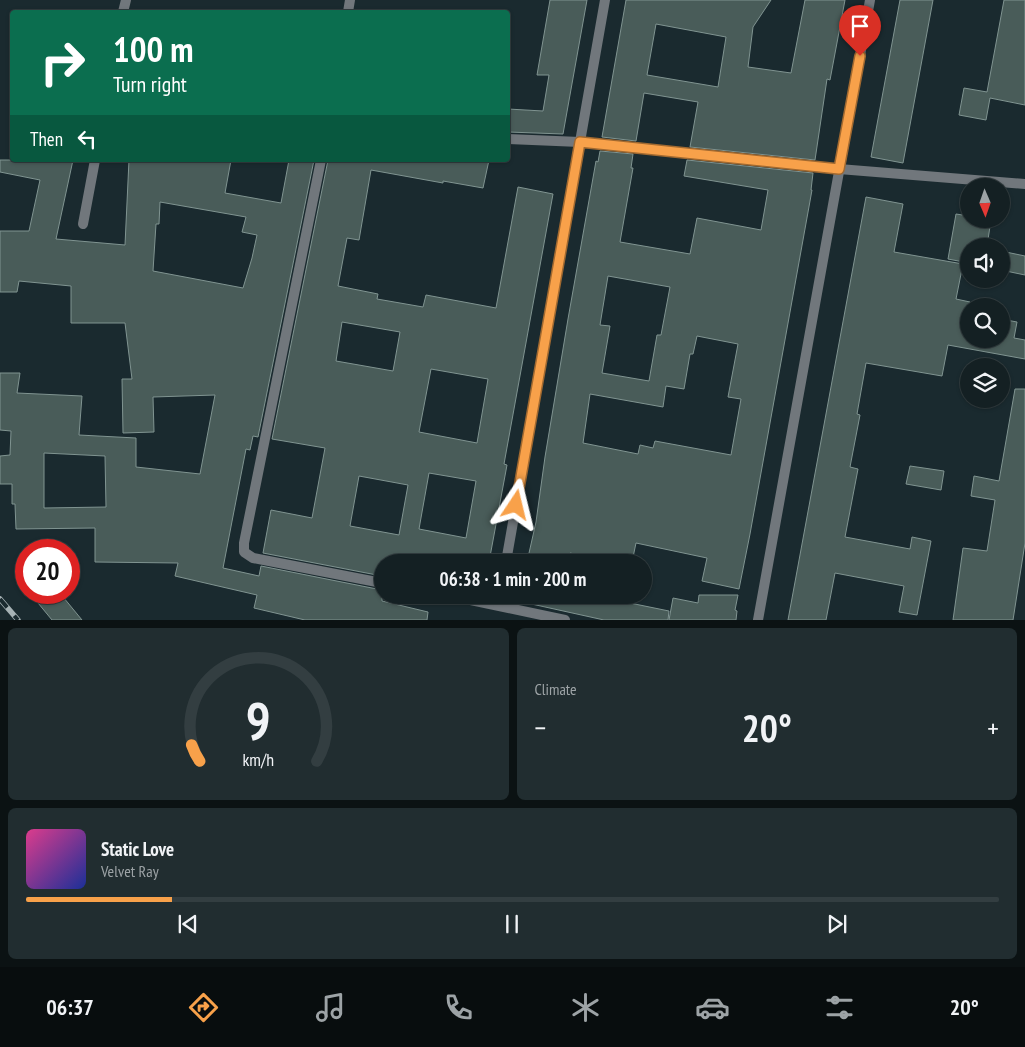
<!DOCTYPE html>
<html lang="en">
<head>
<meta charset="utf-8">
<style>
  :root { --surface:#142023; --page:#212d30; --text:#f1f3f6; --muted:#9da3a6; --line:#333e41; --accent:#f8a14a }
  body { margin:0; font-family:"PT Sans Narrow",sans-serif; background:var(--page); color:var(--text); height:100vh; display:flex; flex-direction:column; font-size:19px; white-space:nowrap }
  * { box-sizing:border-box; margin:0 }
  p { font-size:16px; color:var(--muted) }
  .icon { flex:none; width:28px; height:28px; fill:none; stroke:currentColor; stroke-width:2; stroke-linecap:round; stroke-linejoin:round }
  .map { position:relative; height:620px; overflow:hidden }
  .panel { display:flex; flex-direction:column; gap:8px; padding:8px; background:#0b1213; flex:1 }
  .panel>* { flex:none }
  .banner { position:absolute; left:10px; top:10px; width:500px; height:152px; border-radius:5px; box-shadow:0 1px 4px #0004,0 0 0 1px var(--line); background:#0b6e4f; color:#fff; overflow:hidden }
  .needle { width:32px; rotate:178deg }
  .tools { position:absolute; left:960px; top:178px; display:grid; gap:10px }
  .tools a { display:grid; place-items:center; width:50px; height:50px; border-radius:50%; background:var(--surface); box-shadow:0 1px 4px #0004,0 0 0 1px var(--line); font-size:25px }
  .speed { position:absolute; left:15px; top:539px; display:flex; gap:10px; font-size:25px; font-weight:700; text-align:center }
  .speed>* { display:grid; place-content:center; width:65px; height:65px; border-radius:50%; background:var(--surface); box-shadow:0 1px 4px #0004,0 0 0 1px var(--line); line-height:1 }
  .speed .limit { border:8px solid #d22; background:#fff; color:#111 }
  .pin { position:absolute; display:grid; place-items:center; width:42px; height:42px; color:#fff; margin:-51px -21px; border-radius:50% 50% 50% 0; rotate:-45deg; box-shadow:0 0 5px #0007 }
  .pin .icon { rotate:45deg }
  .me { position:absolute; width:55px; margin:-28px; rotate:10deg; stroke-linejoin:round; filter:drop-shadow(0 0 4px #0008) }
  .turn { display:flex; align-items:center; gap:18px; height:105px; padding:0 20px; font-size:22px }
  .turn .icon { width:65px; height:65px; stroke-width:2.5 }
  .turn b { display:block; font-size:35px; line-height:42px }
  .then { display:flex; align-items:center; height:48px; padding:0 20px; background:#0003; gap:10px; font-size:19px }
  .big { font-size:38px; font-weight:700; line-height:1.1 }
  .panel .tile { flex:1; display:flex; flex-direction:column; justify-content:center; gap:8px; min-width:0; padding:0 18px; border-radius:8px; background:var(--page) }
  .panel .dial { align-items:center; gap:0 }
  .dial svg { height:130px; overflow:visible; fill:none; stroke:var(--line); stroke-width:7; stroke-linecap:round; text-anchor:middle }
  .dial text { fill:var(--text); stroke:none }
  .song { display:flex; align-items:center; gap:15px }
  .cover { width:60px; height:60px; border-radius:8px; background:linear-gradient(135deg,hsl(330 70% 55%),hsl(230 70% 35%)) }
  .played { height:5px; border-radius:2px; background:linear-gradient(90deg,var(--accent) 15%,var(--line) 15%) }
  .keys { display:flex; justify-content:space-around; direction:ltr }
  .heat { display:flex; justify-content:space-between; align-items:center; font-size:28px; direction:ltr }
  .panel .tiles { flex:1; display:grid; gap:8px; grid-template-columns:1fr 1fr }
  .tile:last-child { grid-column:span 2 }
  .trip { position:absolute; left:374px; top:554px; width:278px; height:50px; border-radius:25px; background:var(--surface); box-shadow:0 1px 4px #0004,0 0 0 1px var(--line); font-weight:700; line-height:50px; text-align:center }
  .tabs { display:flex; height:80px; justify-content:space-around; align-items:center; background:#080d0e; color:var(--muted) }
  .tabs .icon { width:35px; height:35px }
  .tabs .active { color:var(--accent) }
  .tabs b { font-size:22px; color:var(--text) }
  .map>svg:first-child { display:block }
</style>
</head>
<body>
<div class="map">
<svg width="1025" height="620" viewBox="0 0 1025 620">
  <rect width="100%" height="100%" fill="#1a2a2f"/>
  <g fill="#495c59" stroke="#809491" fill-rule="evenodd">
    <polygon points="550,0 587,0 563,134 508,132 508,109 543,111 549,75 537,75"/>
    <path d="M626 0H771L753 27 748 67 791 73 805 0H845L830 80 827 79 815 160 690 147 698 102 644 93 636 141 602 137ZM656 24 726 37 718 87 647 75Z"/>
    <polygon points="900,0 933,0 903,163 871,157"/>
    <polygon points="1004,0 1025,0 1025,105 990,98 986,120 959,115 964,88 987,92"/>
    <path d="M600 151 633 154 631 168H633L620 242 690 254 697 218 761 230 768 190 684 176 687 160 813 173 811 190H812L750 534 739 589 702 581 707 558 636 543 632 562H614L570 553 568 562H527L536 522 545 457 568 319 596 161 598 162ZM608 276 670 287 661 335H657L649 381 602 373 610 326 600 325ZM697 336 738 344 728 397 741 399 731 455 655 441 653 448 640 445 638 454 583 443 590 394 663 407 666 386 684 389 690 354H693Z"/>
    <path d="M0 160H73L56 239 125 245 129 160H231L225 193 281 203 289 160H314L258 437 253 436 250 450 246 449 223 568 259 576 261 566 382 590V601L428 612 427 620H305L254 608 257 595 175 576 178 563 95 562V528L16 529 15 504H12V484H0V456L10 455 11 431 0 430V373H20L17 393 82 396 79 435 136 438V467L200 474 215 395 153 397 154 432 123 433 122 379H132L125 323H71V286L19 281 17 292H0V231H29L40 180 0 172ZM160 202 246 217 242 232 257 235 252 258 243 288 153 271 156 224H159ZM44 453 105 456 106 507 44 508Z"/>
    <path d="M328 160H489L483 188 443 181V183L371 170 359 240 347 238 338 286 378 294 377 299 423 307 426 295 496 308 518 187 553 194 504 464 507 465 489 562H382V576L263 553 271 510 312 518 325 448 272 439ZM342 322 400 332 393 371 336 361ZM431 369 488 379 477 443 419 432ZM429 473 476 481 466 538 419 529ZM359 476 408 485 399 535 350 526Z"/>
    <polygon points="866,197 903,204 894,252 963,264 956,299 970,302 968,313 969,339 1001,339 1001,319 1017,322 1014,338 1025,340 1025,359 948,345 942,376 866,363 857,414 860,415 850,467 858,469 845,537 910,549 912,537 931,541 917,615 899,612 904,586 835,573 826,620 788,620"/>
    <polygon points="956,214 969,216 969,219 991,220 987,246 969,246 969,263 948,259"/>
    <polygon points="1001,251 1025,256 1025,275 1001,270"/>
    <polygon points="1015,389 1025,389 1025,543 1013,620 953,620 963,548 987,551 995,500 971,496 974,476 999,481"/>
    <polygon points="910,466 944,471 941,490 906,484"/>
    <polygon points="29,592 59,592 82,620 52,620"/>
    <polygon points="519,595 627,595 625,602 669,611 668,620 604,620 518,601"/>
    <polygon points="699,595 738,595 735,610 737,611 736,620 669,620 673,598 698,603"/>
  </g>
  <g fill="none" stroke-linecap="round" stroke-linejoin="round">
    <g stroke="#71777c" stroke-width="10">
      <polyline points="123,12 126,0"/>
      <polyline points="348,12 350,0"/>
      <polyline points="508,139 580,142 839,169 1025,184"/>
      <polyline points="321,160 244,543 244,552 253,558 382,583"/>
      <polyline points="83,224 95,160"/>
      <polyline points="506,562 605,0"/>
      <polyline points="447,595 565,620"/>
      <polyline points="498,605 500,595"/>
      <polyline points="758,620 870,0"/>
    </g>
    <defs>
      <polyline id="rail" points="0,599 18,620"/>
    </defs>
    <use href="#rail" stroke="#a6b2b5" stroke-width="5.5"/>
    <use href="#rail" stroke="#1a2a2f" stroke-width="4" stroke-dasharray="11" stroke-linecap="butt"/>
  </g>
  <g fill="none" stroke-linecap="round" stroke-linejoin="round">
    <defs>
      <polyline id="route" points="516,505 580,142 839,169 860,56"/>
    </defs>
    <use href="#route" stroke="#a16930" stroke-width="12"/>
    <use href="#route" stroke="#f8a14a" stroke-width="9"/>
  </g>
</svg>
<div class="tools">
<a><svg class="needle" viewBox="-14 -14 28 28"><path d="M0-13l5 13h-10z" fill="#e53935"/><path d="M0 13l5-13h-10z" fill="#9da3a6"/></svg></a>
<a><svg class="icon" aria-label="sound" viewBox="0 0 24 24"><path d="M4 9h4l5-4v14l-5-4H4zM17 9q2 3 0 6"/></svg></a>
<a><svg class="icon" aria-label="search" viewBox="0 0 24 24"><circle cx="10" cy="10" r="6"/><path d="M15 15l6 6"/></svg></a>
<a><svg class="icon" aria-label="layers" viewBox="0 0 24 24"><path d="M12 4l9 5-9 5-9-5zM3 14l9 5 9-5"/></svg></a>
</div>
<div class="speed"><div class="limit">20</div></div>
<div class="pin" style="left:860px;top:56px;background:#d93025"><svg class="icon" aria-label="arrive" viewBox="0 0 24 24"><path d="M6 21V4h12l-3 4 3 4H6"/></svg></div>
<svg class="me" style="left:516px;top:505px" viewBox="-20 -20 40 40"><path d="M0-17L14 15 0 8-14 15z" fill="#f8a14a" stroke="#fff" stroke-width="4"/></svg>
<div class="trip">06:38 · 1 min · 200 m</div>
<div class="banner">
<div class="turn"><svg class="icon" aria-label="right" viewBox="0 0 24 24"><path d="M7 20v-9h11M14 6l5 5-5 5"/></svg><div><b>100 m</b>Turn right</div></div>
<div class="then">Then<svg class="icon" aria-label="left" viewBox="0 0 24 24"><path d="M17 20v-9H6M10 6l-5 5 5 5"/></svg></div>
</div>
</div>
<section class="panel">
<div class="tiles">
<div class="tile dial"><svg viewBox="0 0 100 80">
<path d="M14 69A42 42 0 1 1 86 69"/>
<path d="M14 69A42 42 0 0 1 9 59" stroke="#f8a14a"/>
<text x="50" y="56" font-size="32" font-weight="700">9</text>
<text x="50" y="72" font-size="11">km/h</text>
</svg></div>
<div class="tile"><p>Climate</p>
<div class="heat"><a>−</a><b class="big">20°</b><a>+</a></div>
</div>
<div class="tile">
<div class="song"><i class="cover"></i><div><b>Static Love</b><p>Velvet Ray</p></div></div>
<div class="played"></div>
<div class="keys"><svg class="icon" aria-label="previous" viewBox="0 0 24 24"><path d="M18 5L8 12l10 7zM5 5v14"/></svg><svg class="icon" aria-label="pause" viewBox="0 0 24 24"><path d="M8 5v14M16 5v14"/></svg><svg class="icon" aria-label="next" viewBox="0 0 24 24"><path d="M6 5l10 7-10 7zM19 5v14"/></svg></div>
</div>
</div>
</section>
<nav class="tabs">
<b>06:37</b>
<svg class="icon active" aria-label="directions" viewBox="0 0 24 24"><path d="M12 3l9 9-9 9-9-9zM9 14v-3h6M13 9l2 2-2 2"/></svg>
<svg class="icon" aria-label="music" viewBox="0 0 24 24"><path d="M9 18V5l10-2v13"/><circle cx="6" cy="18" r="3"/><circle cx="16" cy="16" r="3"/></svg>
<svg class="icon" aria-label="phone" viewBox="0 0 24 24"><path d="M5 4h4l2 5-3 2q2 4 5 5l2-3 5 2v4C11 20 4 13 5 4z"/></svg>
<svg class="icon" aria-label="climate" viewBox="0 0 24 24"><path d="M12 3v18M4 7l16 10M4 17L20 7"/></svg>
<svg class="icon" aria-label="car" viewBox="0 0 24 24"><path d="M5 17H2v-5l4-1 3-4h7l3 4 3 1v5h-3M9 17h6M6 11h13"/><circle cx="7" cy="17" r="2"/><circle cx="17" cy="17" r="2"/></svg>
<svg class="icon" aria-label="filters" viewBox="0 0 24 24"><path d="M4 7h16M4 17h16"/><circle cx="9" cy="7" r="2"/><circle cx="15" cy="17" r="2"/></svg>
<b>20°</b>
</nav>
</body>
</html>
